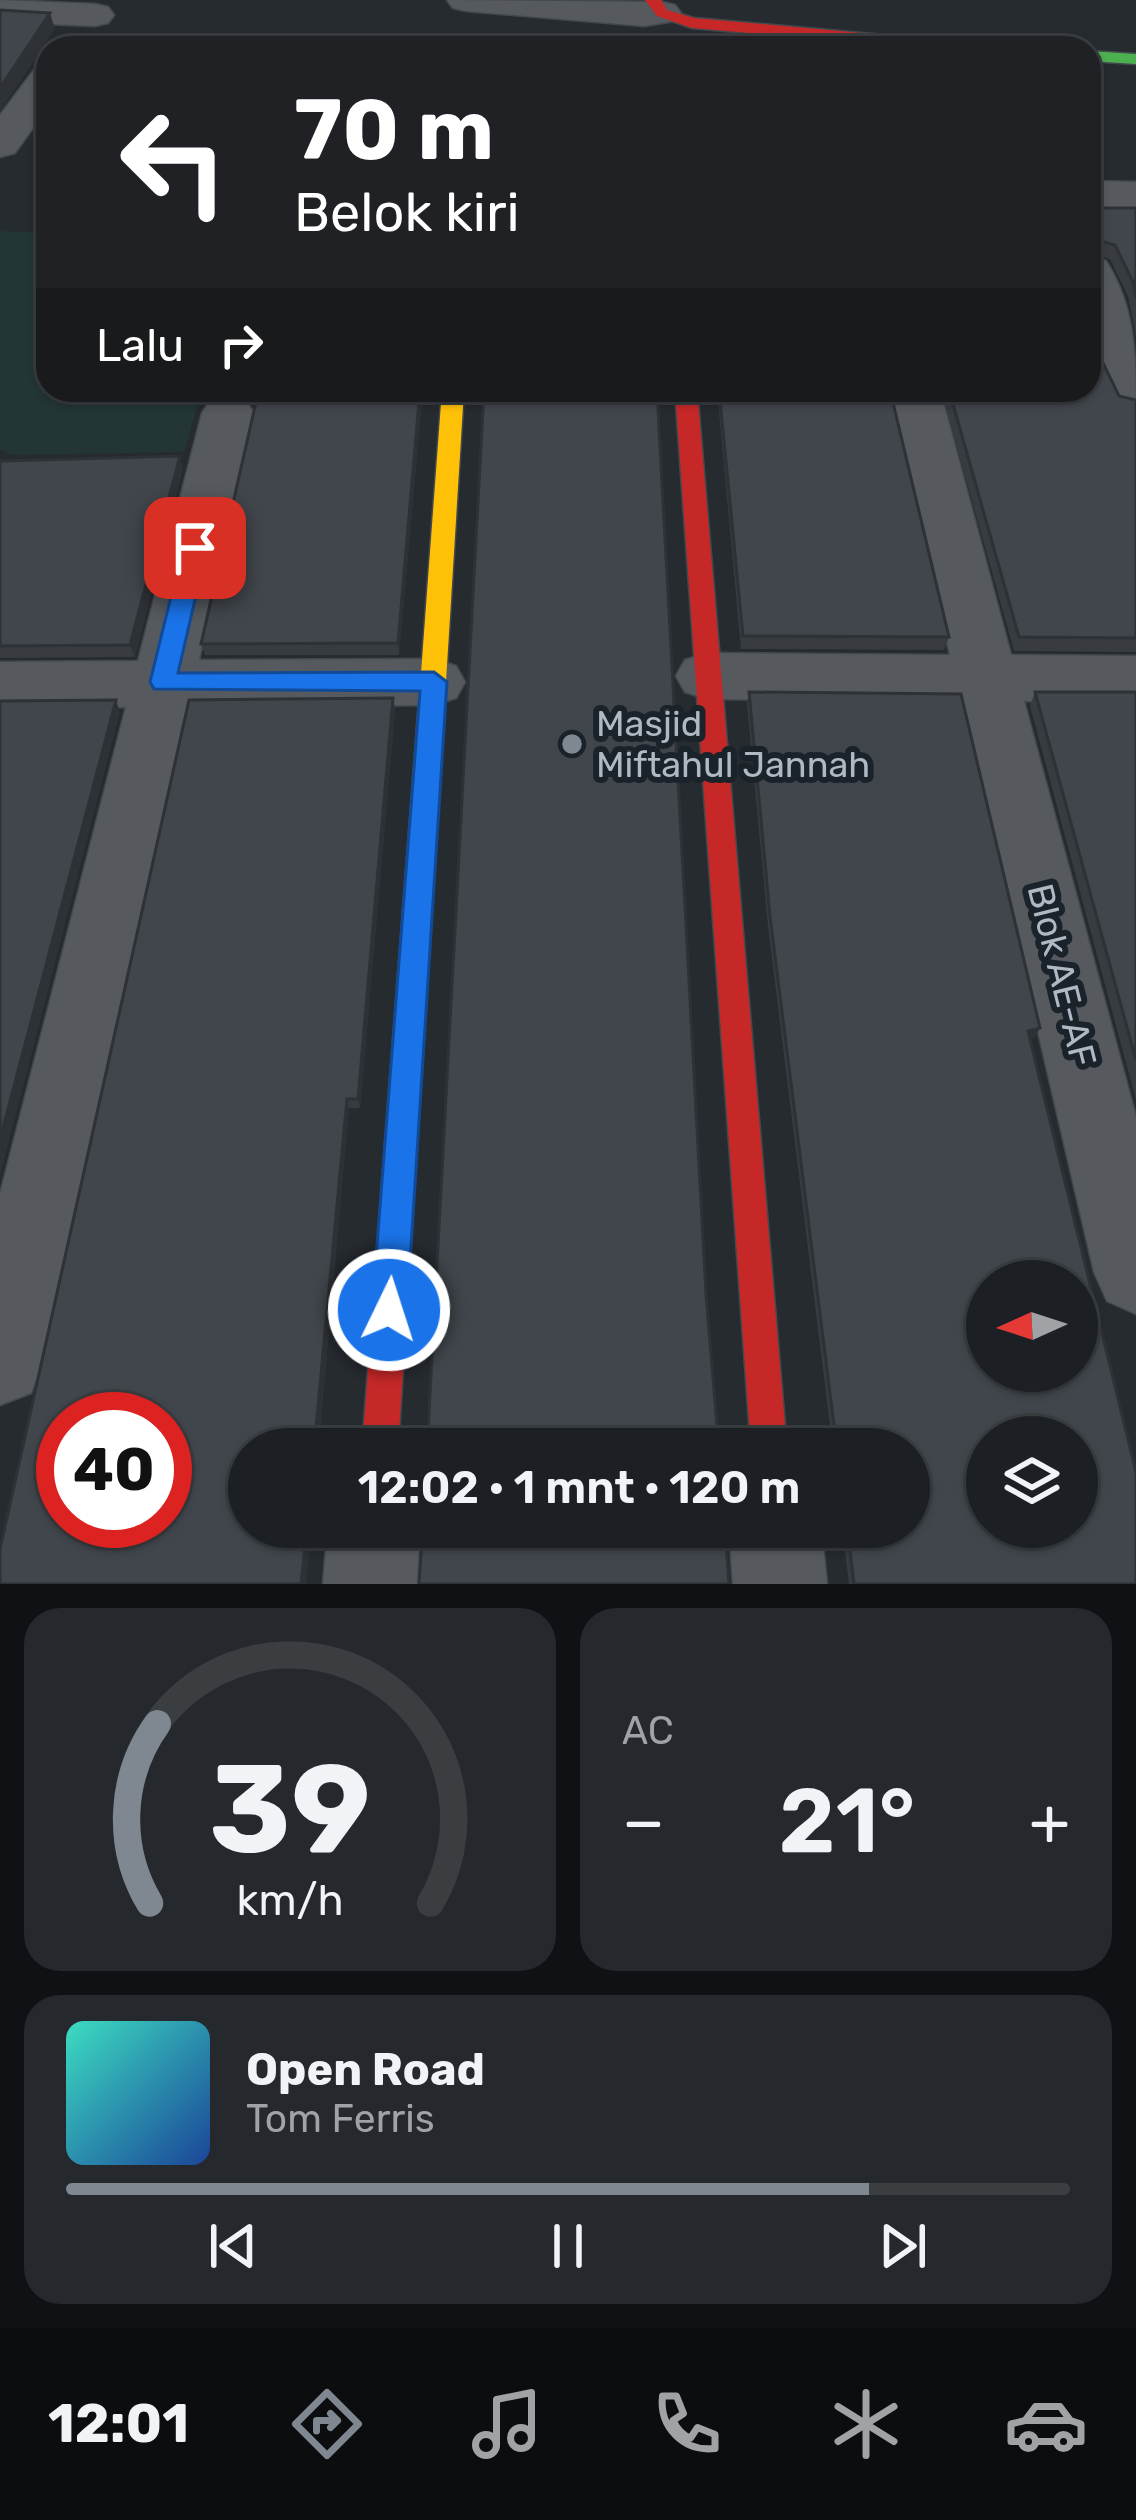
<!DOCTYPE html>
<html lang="id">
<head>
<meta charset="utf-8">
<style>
  :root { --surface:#1c2024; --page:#25282c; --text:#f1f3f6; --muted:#a0a3a6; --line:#3a3e41; --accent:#7f8790 }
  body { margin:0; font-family:Rubik,sans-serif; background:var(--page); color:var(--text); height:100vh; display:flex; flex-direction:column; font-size:45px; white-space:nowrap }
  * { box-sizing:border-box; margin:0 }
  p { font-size:39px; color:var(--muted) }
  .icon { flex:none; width:66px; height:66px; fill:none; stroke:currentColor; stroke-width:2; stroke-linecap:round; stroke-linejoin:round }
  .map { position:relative; height:1584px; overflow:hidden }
  .sheet { display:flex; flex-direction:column; gap:24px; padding:24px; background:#0f1214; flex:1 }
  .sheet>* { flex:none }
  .hud { position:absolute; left:36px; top:36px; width:1065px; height:366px; border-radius:36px; box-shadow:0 3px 9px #0004,0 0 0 3px var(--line); background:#202124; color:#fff; overflow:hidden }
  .needle { width:78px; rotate:267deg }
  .buttons { position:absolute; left:966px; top:1260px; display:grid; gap:24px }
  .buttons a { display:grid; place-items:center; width:132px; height:132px; border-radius:50%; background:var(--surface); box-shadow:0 3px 9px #0004,0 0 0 3px var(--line); font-size:60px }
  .speed { position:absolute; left:36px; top:1392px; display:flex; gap:24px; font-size:60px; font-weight:700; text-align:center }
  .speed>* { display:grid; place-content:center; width:156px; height:156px; border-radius:50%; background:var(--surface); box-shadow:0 3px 9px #0004,0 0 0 3px var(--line); line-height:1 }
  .speed .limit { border:18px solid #d22; background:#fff; color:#111 }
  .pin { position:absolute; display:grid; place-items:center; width:102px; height:102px; color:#fff; margin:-51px; border-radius:24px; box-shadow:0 6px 18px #0006 }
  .me { position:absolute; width:132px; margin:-66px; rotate:4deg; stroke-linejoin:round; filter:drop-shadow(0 0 9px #0008) }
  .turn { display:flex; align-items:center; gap:42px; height:252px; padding:0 60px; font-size:54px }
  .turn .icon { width:156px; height:156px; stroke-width:2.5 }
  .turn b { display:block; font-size:84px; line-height:102px }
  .then { display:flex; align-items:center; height:114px; padding:0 60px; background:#0003; gap:24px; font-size:45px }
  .big { font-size:90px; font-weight:600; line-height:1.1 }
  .sheet .card { flex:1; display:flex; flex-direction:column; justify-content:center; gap:18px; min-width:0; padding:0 42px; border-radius:36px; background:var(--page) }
  .sheet .dial { align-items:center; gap:0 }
  .dial svg { height:312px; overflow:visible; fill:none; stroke:var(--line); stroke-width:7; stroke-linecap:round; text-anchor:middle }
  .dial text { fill:var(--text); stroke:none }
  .song { display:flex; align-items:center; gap:36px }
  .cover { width:144px; height:144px; border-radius:18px; background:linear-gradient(135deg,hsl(170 70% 55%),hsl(220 70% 35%)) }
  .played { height:12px; border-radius:6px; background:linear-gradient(90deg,var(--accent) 80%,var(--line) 80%) }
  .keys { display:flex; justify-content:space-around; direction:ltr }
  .heat { display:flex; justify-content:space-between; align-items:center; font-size:66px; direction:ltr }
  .sheet .tiles { flex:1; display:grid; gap:24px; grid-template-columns:1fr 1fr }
  .card:last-child { grid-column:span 2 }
  .trip { position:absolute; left:228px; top:1428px; width:702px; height:120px; border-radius:60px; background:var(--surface); box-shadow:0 3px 9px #0004,0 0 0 3px var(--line); font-weight:600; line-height:120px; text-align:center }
  .menu { display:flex; height:192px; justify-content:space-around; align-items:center; background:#0b0d0e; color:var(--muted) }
  .menu .icon { width:84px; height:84px }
  .menu .on { color:var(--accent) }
  .menu b { font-size:54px; color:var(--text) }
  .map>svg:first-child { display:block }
</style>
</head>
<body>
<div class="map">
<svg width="1136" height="1584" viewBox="0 0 1136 1584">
  <rect width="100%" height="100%" fill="#262b30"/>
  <polygon fill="#233535" points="0,231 48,233 48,390 202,390 184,452 12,455 0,449"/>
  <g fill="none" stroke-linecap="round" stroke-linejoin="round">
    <defs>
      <g id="street">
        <polygon points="0,0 95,4 108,7 114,15 108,23 95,26 0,22"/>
        <polygon points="447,0 662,2 675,5 681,13 675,21 644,26 466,11 453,8"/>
        <polygon points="48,67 48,107 15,153 0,157 0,115 34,70"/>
        <polygon points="1089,181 1136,182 1136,208 1089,207"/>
        <path d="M1089 257 1106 261C1136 308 1136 358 1136 412L1118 407C1087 361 1089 310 1089 257Z"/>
        <polygon points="888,390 940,390 1011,655 1136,656 1136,702 1024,701 1136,1117 1136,1314 1107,1301 1094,1272 961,701 707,699 685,692 676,676 685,660 707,653 950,655"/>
        <polygon points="228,396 246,401 254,413 199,660 434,659 456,666 465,682 456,698 434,705 189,707 43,1362 31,1393 0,1405 0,1194 126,707 0,708 0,662 138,661 202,413 210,401"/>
        <polygon points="328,1527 420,1527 417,1584 323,1584"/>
        <polygon points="729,1527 821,1527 827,1584 733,1584"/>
      </g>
      <polygon id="fast" points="1089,51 1136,54 1136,64 1089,61"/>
      <polygon id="slow" points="442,390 464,390 444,714 431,724 418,714"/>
      <g id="jam">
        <polygon points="645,0 661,0 667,10 694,18 972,43 980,48 919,48 692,28 657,16"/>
        <polygon points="675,390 697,390 787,1449 751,1449"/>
        <polygon points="431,704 444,714 398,1449 362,1449 418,714"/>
      </g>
    </defs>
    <use href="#street" stroke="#43484d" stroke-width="3"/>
    <use href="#fast" stroke="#43484d" stroke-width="3"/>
    <use href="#slow" stroke="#43484d" stroke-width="3"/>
    <use href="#jam" stroke="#43484d" stroke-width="3"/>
    <use href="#street" fill="#565a5f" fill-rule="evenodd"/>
    <use href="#fast" fill="#4caf50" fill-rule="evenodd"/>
    <use href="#slow" fill="#ffc107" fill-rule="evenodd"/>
    <use href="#jam" fill="#c62828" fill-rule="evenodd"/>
  </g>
  <g fill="#383c41">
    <polygon points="1089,208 1136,208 1136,338 1128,296 1110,259 1090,253 1090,302 1101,359 1119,396 1136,400 1136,652 1014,651 941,390 1089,390"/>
    <polygon points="421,390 422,399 399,655 205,655 201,644 255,407 250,391"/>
    <polygon points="717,390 890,390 949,637 944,650 741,649"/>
    <polygon points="0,461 183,468 135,657 0,658"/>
    <polygon points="749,692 1035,1037 1030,1039 1136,1584 849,1584 842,1527 909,1527 909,1449 833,1449 768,926 747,704"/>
    <polygon points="1035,692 1136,692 1136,1100 1030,706"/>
    <polygon points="393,698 395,710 360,1108 349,1108 306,1584 0,1584"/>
  </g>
  <g fill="#2e3135">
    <polygon points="50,13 55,29 0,112 0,88"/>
    <polygon points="421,390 422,399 399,655 398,643"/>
    <polygon points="180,456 183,468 135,657 130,645"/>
    <polygon points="393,698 395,710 360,1108 358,1099"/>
    <polygon points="116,700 120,712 0,1176 0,1139"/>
    <polygon points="1040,1028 1035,1037 1022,1041 1028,1031"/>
    <polygon points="347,1099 349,1108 318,1449 314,1449"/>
    <polygon points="307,1527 311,1527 306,1584 301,1584"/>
  </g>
  <g fill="#41464c" stroke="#2e3135" stroke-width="3" fill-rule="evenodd">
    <polygon points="0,10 50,13 0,88"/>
    <polygon points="1089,208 1136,208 1136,298 1133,282 1115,245 1094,239 1089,243"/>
    <polygon points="1089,246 1090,302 1101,359 1119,396 1136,400 1136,638 1019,637 949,390 1089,390"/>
    <polygon points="297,390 420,390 398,643 201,644 256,402 250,391"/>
    <polygon points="484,390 657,390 706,1294 719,1449 427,1449"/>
    <polygon points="719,390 890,390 949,637 743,636"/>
    <polygon points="180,456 130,645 0,646 0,461"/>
    <path d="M749 692 961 694 1040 1028 1028 1031 1136 1472V1584H854L847 1527H909V1449H837L770 916ZM987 1281H1077V1371H987ZM987 1437H1077V1527H987Z"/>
    <polygon points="1035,692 1136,692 1136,1060"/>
    <path d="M393 698 358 1099H347L314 1449H249V1527H307L301 1584H0V1549L189 700ZM63 1419H165V1521H63Z"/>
    <polygon points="116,700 0,1139 0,701"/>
    <polygon points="423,1527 725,1527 729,1584 419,1584"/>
  </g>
  <polygon fill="#1a73e8" stroke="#114b97" stroke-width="3" points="195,540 207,548 178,673 434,672 447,682 407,1310 402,1322 389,1327 377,1322 372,1310 420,691 154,689 150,682 183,548"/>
  <circle fill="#7f8790" stroke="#1a222a" stroke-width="4.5" cx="572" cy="744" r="12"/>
  <g text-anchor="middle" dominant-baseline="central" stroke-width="12" stroke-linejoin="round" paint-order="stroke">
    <g font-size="36" fill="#afb8c3" stroke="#1a222a" text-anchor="start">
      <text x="596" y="723">Masjid<tspan x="596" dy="41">Miftahul Jannah</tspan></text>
    </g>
    <g font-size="36" fill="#afb8c3" stroke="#1a222a">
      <text transform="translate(1062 975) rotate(76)">Blok AE-AF</text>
    </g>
  </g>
</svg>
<div class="buttons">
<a><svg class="needle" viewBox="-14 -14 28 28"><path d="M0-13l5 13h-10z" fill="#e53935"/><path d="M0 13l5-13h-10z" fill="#a0a3a6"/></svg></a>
<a><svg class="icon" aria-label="layers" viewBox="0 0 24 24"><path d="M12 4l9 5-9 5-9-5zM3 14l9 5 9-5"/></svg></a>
</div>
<div class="speed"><div class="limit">40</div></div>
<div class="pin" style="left:195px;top:548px;background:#d93025"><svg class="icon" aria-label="arrive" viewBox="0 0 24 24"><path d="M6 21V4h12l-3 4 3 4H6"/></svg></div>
<svg class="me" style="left:389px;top:1310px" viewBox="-20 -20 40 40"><circle r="17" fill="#1a73e8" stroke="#fff" stroke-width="3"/><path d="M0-11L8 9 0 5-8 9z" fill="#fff"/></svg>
<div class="trip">12:02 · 1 mnt · 120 m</div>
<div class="hud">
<div class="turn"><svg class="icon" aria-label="left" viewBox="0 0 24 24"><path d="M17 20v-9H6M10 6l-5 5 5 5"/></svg><div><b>70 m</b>Belok kiri</div></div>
<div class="then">Lalu<svg class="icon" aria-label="right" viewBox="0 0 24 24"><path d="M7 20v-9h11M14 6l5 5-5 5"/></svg></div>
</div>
</div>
<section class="sheet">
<div class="tiles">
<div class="card dial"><svg viewBox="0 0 100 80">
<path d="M14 69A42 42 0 1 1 86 69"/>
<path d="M14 69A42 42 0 0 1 16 23" stroke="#7f8790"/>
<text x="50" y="56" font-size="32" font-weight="700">39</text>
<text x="50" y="72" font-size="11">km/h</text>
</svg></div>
<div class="card"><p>AC</p>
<div class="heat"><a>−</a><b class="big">21°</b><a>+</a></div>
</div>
<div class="card">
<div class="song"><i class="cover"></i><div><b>Open Road</b><p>Tom Ferris</p></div></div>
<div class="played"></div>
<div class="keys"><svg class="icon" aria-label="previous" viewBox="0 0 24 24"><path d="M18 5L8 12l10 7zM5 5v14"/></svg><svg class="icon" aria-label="pause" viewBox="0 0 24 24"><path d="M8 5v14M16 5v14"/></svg><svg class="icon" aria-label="next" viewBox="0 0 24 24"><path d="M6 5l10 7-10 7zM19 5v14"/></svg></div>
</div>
</div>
</section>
<nav class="menu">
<b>12:01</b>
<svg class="icon on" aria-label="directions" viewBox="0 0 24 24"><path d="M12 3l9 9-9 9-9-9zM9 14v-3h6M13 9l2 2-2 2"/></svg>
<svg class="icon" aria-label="music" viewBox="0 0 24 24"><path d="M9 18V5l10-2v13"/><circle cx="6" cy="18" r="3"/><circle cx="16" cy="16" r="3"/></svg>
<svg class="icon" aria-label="phone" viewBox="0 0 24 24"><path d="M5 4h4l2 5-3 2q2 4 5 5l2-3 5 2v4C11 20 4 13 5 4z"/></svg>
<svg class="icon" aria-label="climate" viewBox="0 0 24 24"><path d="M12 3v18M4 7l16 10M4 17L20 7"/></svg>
<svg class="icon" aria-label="car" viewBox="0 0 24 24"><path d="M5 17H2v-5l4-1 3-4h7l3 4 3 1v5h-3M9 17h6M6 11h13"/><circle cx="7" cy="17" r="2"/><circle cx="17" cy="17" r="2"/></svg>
</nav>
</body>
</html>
